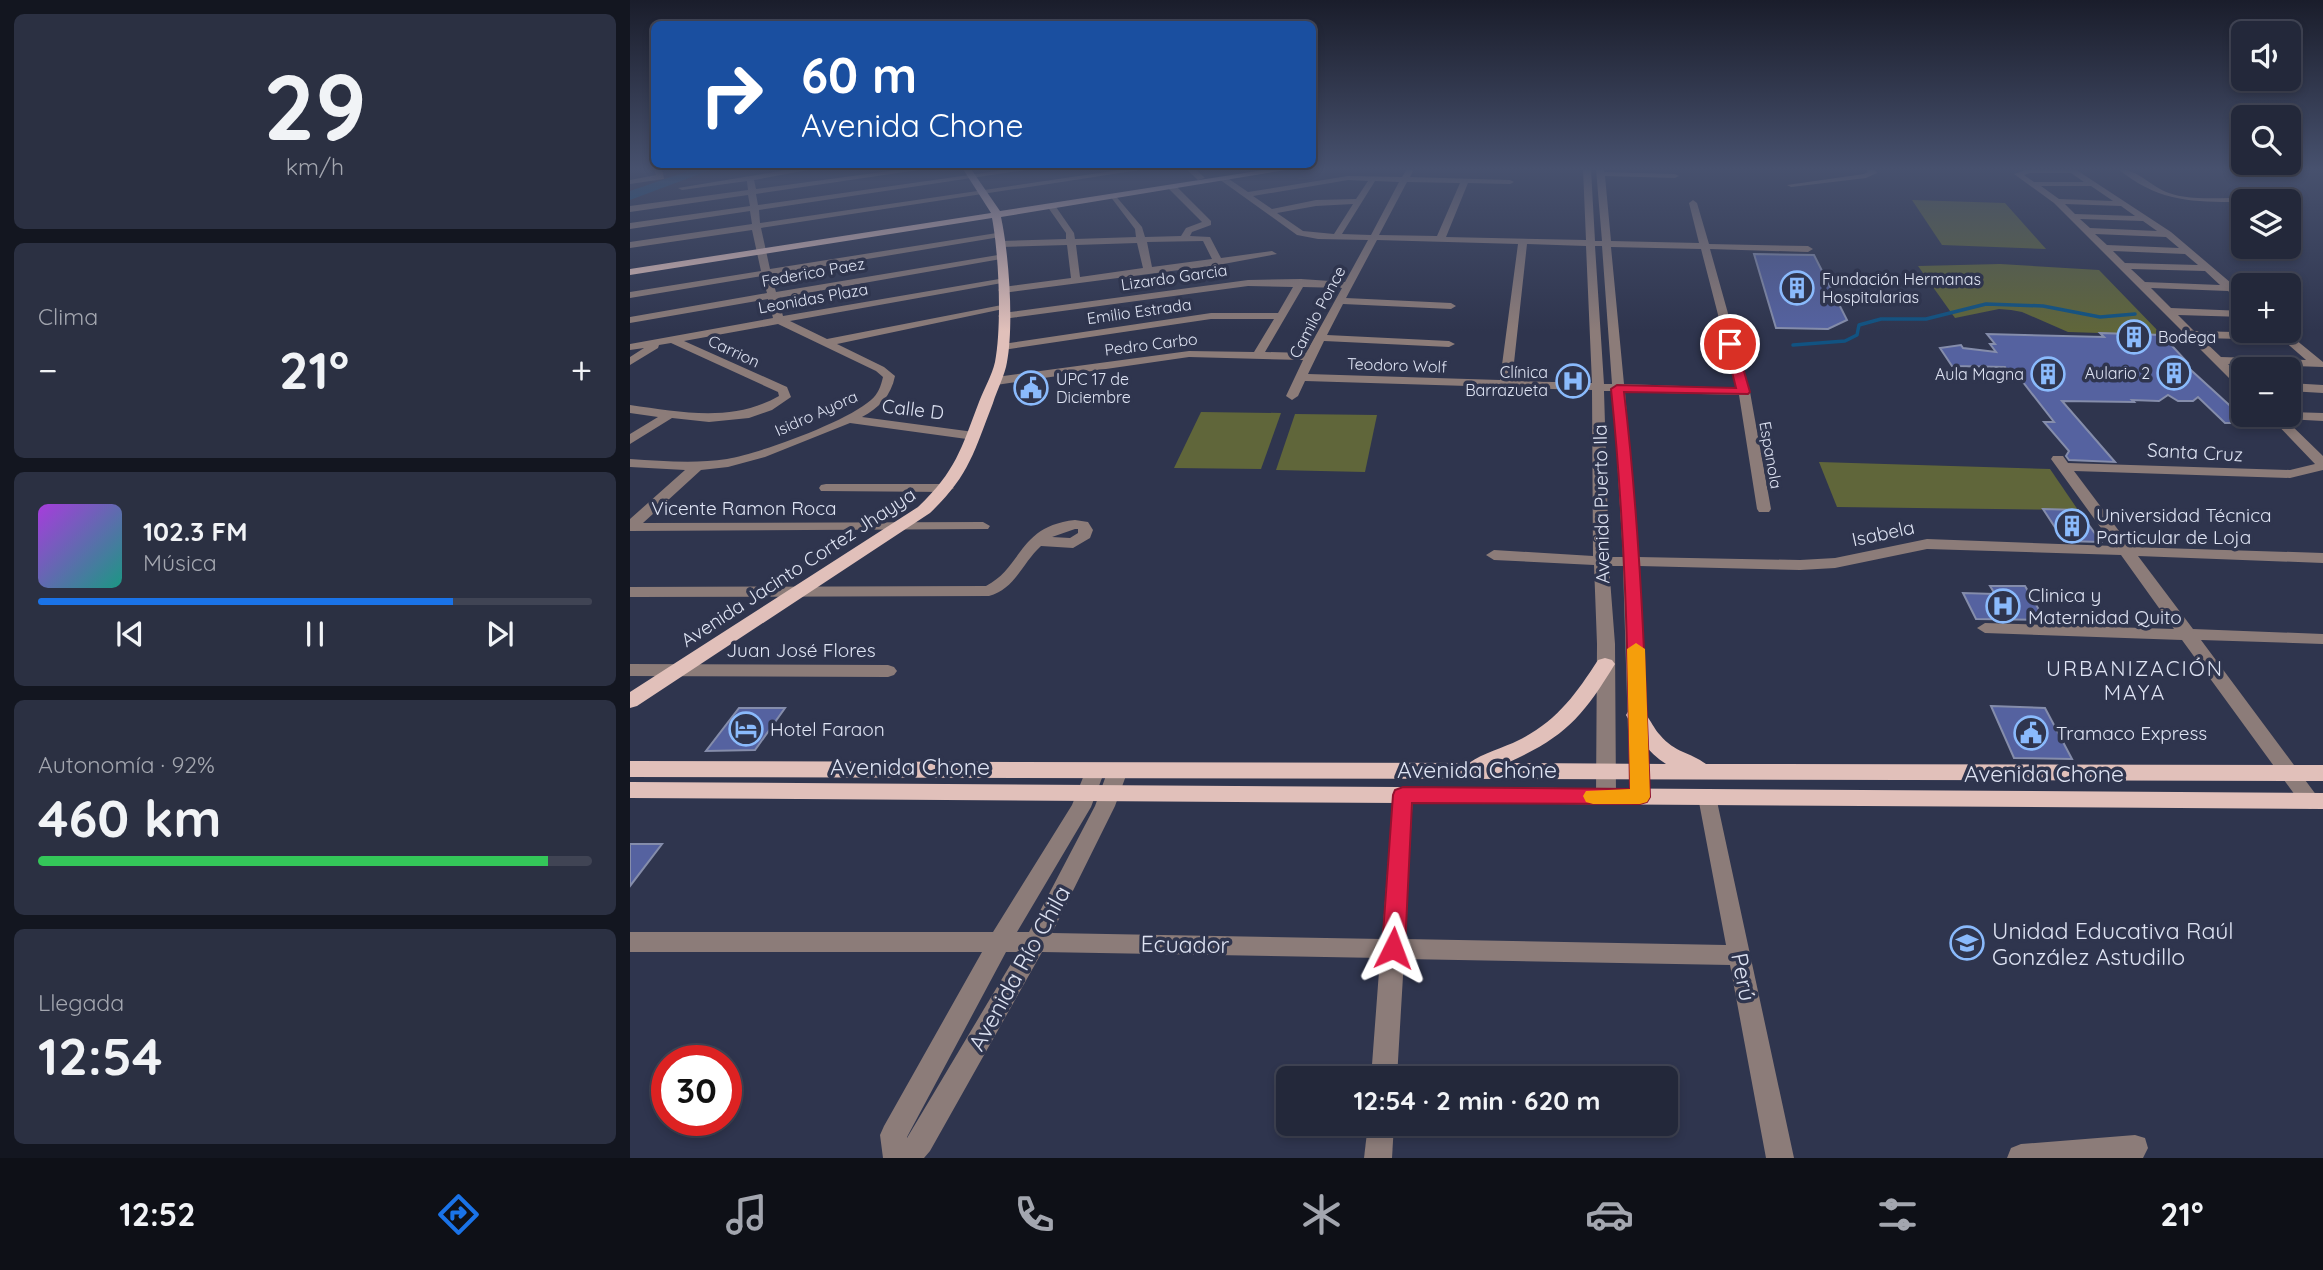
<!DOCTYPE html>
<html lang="es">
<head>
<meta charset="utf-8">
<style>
  :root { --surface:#23283a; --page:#2b3042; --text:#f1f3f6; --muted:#a3a6af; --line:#404454; --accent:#1a73e8 }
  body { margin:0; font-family:Quicksand,sans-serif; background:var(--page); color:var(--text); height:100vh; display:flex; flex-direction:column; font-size:26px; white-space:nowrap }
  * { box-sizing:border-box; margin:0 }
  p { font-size:23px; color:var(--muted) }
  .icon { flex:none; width:38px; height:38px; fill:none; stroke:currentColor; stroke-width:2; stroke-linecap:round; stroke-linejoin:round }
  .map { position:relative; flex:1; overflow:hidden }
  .drawer { display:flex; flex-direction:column; gap:14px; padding:14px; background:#131620; width:630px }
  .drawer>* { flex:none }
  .guide { position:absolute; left:21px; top:21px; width:665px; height:147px; border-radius:10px; box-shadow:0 4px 10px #0003,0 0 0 2px var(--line); background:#1a4fa0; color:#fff; overflow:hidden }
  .tools { position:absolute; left:1601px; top:21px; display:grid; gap:14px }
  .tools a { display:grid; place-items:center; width:70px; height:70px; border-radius:10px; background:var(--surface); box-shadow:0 4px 10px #0003,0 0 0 2px var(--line); font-size:35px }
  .speed { position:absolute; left:21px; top:1045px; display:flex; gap:14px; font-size:35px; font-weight:700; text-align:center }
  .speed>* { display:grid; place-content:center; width:91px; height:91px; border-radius:50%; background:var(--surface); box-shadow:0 4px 10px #0003,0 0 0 2px var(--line); line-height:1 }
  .speed .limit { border:10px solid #d22; background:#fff; color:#111 }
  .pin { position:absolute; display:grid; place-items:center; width:60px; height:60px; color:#fff; margin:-30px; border:4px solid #fff; border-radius:50%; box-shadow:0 2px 7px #0007 }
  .me { position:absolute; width:77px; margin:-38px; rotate:3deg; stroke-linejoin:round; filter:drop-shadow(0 0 5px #0008) }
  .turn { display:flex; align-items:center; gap:24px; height:147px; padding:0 35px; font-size:32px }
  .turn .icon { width:91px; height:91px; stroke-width:2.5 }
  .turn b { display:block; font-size:49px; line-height:60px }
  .big { font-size:52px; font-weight:700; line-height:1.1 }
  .drawer .widget { flex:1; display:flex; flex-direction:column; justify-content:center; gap:10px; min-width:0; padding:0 24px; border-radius:10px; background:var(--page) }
  .drawer .dial { align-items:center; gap:0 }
  .dial b { font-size:91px; line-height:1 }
  .song { display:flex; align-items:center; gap:21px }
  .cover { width:84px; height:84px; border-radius:10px; background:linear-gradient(135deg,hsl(280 70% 55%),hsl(170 70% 35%)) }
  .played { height:7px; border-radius:4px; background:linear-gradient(90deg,var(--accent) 75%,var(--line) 75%) }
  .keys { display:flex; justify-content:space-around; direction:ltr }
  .heat { display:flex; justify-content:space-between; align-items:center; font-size:38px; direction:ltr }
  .charge { height:10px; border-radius:5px; background:linear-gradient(90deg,#34c759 92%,var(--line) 0) }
  .trip { position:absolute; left:646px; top:1066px; width:402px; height:70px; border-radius:10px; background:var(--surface); box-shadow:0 4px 10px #0003,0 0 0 2px var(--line); font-weight:700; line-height:70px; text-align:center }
  .tabs { display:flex; height:112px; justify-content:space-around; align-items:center; background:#0e1017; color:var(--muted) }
  .tabs .icon { width:49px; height:49px }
  .tabs .current { color:var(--accent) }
  .tabs b { font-size:32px; color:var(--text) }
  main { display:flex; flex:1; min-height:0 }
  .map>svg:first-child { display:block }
</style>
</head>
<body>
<main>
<section class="drawer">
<div class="widget dial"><b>29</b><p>km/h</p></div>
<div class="widget"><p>Clima</p>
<div class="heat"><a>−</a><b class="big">21°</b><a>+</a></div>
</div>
<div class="widget">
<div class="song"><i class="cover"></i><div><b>102.3 FM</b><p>Música</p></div></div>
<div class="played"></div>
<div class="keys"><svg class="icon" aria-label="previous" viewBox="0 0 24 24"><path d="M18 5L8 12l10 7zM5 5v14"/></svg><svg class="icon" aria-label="pause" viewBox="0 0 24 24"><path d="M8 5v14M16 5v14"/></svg><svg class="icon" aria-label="next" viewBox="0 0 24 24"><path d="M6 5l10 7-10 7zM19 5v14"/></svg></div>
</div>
<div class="widget"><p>Autonomía · 92%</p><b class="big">460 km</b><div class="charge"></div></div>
<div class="widget"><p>Llegada</p><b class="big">12:54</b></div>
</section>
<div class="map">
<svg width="1693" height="1158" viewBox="0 0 1693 1158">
  <rect width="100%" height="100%" fill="#2f354e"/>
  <g fill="#60663a">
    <polygon points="1282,200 1375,203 1416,249 1312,245"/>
    <polygon points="1370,264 1469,270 1532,335 1438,332 1392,312 1381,310 1369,309 1325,318 1288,266"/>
    <polygon points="571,412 651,413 631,469 544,468"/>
    <polygon points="665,414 747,415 735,472 646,470"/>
    <polygon points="1189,462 1420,469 1448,510 1207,507"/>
  </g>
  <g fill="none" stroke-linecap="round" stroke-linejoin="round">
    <polyline stroke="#115382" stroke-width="3.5" points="1163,345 1215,341 1227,335 1229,325 1251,319 1296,319 1356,304 1413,306 1470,317 1505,314"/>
    <polygon fill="#115382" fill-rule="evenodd" points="64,169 83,169 0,200 0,191"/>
  </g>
  <g fill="#5562a0" stroke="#858dab" stroke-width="2">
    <polygon points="1124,254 1184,255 1217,320 1198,329 1146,328"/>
    <polygon points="1470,333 1532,335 1557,362 1551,361 1619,423 1595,423 1568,397 1563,401 1548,401 1538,395 1529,401 1502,400 1504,402 1432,401 1485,462 1439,460 1436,456 1439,451 1414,422 1424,422 1389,377 1382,377 1375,367 1322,366 1310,348 1331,345 1333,348 1366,352 1360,344 1365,344 1357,334 1474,337"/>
    <polygon points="1413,509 1448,510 1471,542 1434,541"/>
    <polygon points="1360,586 1395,586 1415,620 1346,619 1333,593 1365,594"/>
    <polygon points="1361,706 1415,708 1442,759 1384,758"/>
    <polygon points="109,708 155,708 125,750 76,751"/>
    <polygon points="0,844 32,844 0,886"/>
  </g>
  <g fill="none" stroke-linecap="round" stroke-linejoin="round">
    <g fill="#8c7c79" fill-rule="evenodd">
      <polygon points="24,169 32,169 34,179 0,184 0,180 26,175"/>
      <path d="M163 169H183L124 180 126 189 274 169H295L126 194 128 205 381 169H402L129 210 130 223 496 169H516L131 228 140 269 373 232V236L370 237 141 275 146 292 374 254V258L371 259 148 298 153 316 375 278V282L372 283 160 321 197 339 377 304V308L373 309 207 344 254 367 265 376C261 396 249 408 232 417L344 432 350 436 344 440 220 423 135 457 98 467 71 470 13 523 353 522 360 526 358 529 0 531V519L55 470 0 467V459C32 461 65 464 97 459 131 453 216 422 241 400 248 394 251 386 253 377L246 371 148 324 54 341 157 387 161 397 142 410 119 418 79 422 42 418 0 444V434L28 417 0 413V405C51 412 102 423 149 396L148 392 41 343 29 345 28 348 0 365V357L14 348 0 350V344L143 318 138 299 0 323V317L137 293 132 276 0 298V292L131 271 122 230 0 248V242L122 224 120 211 0 229V223L120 206 118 195 0 212V206L118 190 117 181 52 190 48 188Z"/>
      <polygon points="556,169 565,169 575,178 568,180"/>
      <path d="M777 169 783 171 780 177 880 180 884 182 880 184 838 183 816 237 956 240 953 169H961L965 241H972L966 169H974V172L1045 174 1049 176 1045 178 975 176 981 241 1069 243 1059 203 1063 200 1067 203 1079 244 1178 246 1183 249 1178 252 1080 249 1120 392 1141 509 1139 512H1129L1127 509 1109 395 995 392 1008 557 1170 560 1205 558 1297 539 1484 546 1421 459 1423 456H1433L1438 463 1660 470 1685 464 1638 415H1659V412L1693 413V421L1655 419 1693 456V470L1660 478 1444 471 1501 547 1693 553V563L1508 556 1563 629 1693 634V644L1571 640 1687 796 1690 801 1687 806 1680 809 1673 806 1552 640 1355 633 1347 628 1355 623 1544 629 1491 555 1297 549 1205 568 1170 570 1009 566 1020 797 1017 802 1010 804 1003 802 1000 797 993 566H979L985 644 986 796 983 801 976 803 969 801 966 796 967 644 964 565 864 560 856 555 864 550 963 556 962 390 880 388 875 390 870 387 675 381 668 396 662 400 656 396 673 360 559 357 366 385 360 381 366 377 559 351 624 352 644 319H581L373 350 367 347 373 344 581 313H648L663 287 618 286 373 319 368 316 373 313 618 280 671 279 715 282 738 240 688 239 667 235 589 179 596 177 618 192 718 176 772 177ZM718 180 738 181 726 199 686 200 642 209 623 196ZM745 181 769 182 741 235 712 234ZM777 182 830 183 807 236 749 235ZM723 204 704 234 673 231 647 213 686 206ZM747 240 888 244 870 380 678 374 694 341 819 347 825 344 819 341 697 335 713 304 821 309 826 306 821 303 716 298ZM897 244 956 246 962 383 882 381ZM965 246H972L982 384H974ZM981 247 1071 249 1107 388 994 384ZM673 287 712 288 676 353 635 352ZM974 391H983L993 557H979Z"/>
      <polygon points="1236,169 1244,169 1247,173 1236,178 1161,187 1157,185 1234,174 1238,172"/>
      <path d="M1398 169H1445L1541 232 1614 294V303L1598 291 1521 288 1541 308 1614 311V317L1548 315 1564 331 1645 333V331H1655L1693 362V367L1598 364 1614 379V389H1610L1424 203 1384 174ZM1400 173H1441L1454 182H1404L1394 175ZM1411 186H1461L1483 201 1429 199ZM1435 204 1491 206 1505 216 1445 214ZM1450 219 1513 221 1527 231 1460 228ZM1465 234 1536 237 1549 248 1477 245ZM1483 251 1555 254 1568 265 1495 263ZM1501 269 1575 271 1590 285 1515 282ZM1571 338 1653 340 1676 360 1591 357Z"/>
      <path d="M1488 169C1508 169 1521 187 1539 193 1558 200 1581 198 1601 198L1605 200 1601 202C1556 202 1525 199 1488 169Z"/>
      <path d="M539 185H545L581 221V225L562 232 560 236 580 237 591 258 642 251 647 254 588 265 373 293 368 290 373 287 441 278 437 245 371 247 366 244 371 241 436 239V233L417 206 418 204H424L444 233 445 239 506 237 505 229 480 196 484 194 512 227 515 237 551 236 556 228 572 222 539 189ZM573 241 582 259 522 267 517 242ZM507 243 513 268 450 277 446 245Z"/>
      <polygon points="1659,383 1693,385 1693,393 1659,391"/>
      <polygon points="196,484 317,484 324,488 317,492 191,491 189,488 191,485"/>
      <path d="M445 520 458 522 463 530 460 538 443 548 411 546C393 562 385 589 359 596L0 597V587L356 586C393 567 388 526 445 520ZM445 529H448V533L440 538 422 537Z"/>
      <polygon points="0,664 258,665 264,667 267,671 264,675 258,677 0,676"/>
      <path d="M465 763 472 765 475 770 461 807 387 932H399L465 806 478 770 481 765 488 763 495 765 498 770 485 806 422 933 752 939 763 795 766 790 773 788 780 790 783 795 775 939 1096 945 1068 797 1071 792 1078 790 1085 792 1164 1158H1136L1100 965 774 959 767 1078H741L750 958 412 952 300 1151 294 1158H253L250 1135 254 1126 352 952H0V932H363L442 805 458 765ZM376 952H388L277 1138V1137Z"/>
      <polygon points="738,1124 764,1124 762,1158 734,1158"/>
      <polygon points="1505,1135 1515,1138 1518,1148 1513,1158 1377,1158 1381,1148 1391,1144"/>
    </g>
    <g fill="#e1c0ba" fill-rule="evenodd">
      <path d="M333 169H341L370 211 640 169H661L371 217C379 254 384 325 377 362 375 375 367 390 363 403 344 452 339 476 300 513L7 706 0 708V692L288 507C326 471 331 449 349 402 354 389 362 375 365 362 372 326 369 254 362 218L0 275V269L361 213Z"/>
      <path d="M975 658 982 660 985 664C952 718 935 737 877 763L1036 764C1017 752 1006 734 996 715L999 710C1017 705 1019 723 1030 735 1045 753 1060 752 1076 764L1693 765V781L0 777V761L839 763C853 753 873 748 889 740 927 721 946 694 968 660Z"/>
      <polygon points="0,782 1693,793 1693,809 0,798"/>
    </g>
  </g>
  <linearGradient id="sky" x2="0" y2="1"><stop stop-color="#1a1d2b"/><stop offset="0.51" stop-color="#47516e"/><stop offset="1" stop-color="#47516e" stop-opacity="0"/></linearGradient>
  <rect width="1693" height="331" fill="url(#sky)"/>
  <path fill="#e11d48" stroke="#92132f" stroke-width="2" d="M1100 340 1106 344 1120 392 1118 394 994 392C1010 526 1015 662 1020 797L1017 802 1010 804 782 803 775 948 772 955 763 958 755 955 752 948 763 795 765 790 773 787 1000 789C998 655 995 522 981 389L987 385 1106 388 1095 344Z"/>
  <polygon fill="#f59e0b" points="1006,643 1015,649 1020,797 1017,802 1010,804 963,804 956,802 953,796 956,791 1000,789 997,649"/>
  <defs>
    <symbol id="building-ring" viewBox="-11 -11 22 22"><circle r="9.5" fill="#2f354e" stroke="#8abafc" stroke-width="1.5"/><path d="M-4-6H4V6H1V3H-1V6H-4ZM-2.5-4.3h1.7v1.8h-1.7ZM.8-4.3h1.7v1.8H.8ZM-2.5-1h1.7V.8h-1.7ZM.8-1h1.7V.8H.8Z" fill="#8abafc"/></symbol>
    <symbol id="hospital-ring" viewBox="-11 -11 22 22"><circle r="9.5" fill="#2f354e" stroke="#8abafc" stroke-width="1.5"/><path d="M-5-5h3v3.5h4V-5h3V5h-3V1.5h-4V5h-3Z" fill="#8abafc"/></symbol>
    <symbol id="civic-ring" viewBox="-11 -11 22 22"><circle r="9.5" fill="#2f354e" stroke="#8abafc" stroke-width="1.5"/><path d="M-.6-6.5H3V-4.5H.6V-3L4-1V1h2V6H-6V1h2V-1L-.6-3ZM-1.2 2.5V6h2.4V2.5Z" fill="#8abafc"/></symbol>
    <symbol id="hotel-ring" viewBox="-11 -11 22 22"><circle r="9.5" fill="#2f354e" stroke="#8abafc" stroke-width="1.5"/><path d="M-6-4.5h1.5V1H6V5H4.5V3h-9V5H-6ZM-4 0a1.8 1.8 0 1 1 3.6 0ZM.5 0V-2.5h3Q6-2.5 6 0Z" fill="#8abafc"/></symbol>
    <symbol id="school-ring" viewBox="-11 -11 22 22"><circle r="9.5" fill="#2f354e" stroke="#8abafc" stroke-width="1.5"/><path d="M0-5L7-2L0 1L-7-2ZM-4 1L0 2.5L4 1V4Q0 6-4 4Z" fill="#8abafc"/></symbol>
  </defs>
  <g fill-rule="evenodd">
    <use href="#building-ring" x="1148" y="269" width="38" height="38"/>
    <use href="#building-ring" x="1485" y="318" width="38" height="38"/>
    <use href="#building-ring" x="1525" y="354" width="38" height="38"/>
    <use href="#building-ring" x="1399" y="355" width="38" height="38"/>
    <use href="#hospital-ring" x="924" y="362" width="38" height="38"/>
    <use href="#civic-ring" x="382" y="369" width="38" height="38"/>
    <use href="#building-ring" x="1423" y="507" width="38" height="38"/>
    <use href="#hospital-ring" x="1354" y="587" width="38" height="38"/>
    <use href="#hotel-ring" x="97" y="710" width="38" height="38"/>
    <use href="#civic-ring" x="1382" y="714" width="38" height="38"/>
    <use href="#school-ring" x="1318" y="924" width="38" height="38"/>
  </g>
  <g text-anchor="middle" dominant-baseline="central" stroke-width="7" stroke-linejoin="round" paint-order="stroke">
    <g font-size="16" fill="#dee3f3" stroke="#2f354e">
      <text transform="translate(183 272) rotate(-10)">Federico Paez</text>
      <text transform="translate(544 277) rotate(-8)">Lizardo Garcia</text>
      <text transform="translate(183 298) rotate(-10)">Leonidas Plaza</text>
      <text transform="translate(509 311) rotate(-8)">Emilio Estrada</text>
      <text transform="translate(687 312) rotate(-62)">Camilo Ponce</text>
      <text transform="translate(521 344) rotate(-7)">Pedro Carbo</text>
      <text transform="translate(104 351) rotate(25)">Carrion</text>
      <text transform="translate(767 365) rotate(2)">Teodoro Wolf</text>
      <text transform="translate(186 413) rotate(-24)">Isidro Ayora</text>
      <text transform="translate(1141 455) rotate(80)">Espanola</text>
    </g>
    <g font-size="16" fill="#dee3f3" stroke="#2f354e" text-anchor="start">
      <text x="1192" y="279">Fundación Hermanas<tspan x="1192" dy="18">Hospitalarias</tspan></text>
      <text x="1528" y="337">Bodega</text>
      <text x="918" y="372" text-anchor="end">Clínica<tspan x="918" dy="18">Barrazueta</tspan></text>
      <text x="1520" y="373" text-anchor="end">Aulario 2</text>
      <text x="1394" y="374" text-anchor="end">Aula Magna</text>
      <text x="426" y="379">UPC 17 de<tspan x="426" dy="18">Diciembre</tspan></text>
    </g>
    <g font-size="19" fill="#dee3f3" stroke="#2f354e">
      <text transform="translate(283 409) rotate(7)">Calle D</text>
      <text transform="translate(1565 452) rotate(3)">Santa Cruz</text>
      <text transform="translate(971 504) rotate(-91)">Avenida Puerto Ila</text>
      <text x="114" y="508">Vicente Ramon Roca</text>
      <text transform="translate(1253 533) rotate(-12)">Isabela</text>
      <text transform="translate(168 567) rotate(-33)">Avenida Jacinto Cortez Jhayya</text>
      <text x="171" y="650">Juan José Flores</text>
    </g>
    <g font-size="19" fill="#dee3f3" stroke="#2f354e" text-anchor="start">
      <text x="1466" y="515">Universidad Técnica<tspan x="1466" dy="22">Particular de Loja</tspan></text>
      <text x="1398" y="595">Clinica y<tspan x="1398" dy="22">Maternidad Quito</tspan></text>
      <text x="140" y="729">Hotel Faraon</text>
      <text x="1426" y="733">Tramaco Express</text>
    </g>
    <g font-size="21" letter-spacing="2" fill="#dee3f3" stroke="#2f354e">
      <text x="1505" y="668">URBANIZACIÓN<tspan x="1505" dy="24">MAYA</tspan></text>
    </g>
    <g font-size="23" fill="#dee3f3" stroke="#2f354e">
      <text x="280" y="766">Avenida Chone</text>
      <text x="847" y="769">Avenida Chone</text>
      <text x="1414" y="773">Avenida Chone</text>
      <text transform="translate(555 944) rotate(1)">Ecuador</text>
      <text transform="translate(389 968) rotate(-61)">Avenida Río Chila</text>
      <text transform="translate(1114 977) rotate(79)">Perú</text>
    </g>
    <g font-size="23" fill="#dee3f3" stroke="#2f354e" text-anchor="start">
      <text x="1362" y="930">Unidad Educativa Raúl<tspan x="1362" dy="26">González Astudillo</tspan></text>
    </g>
  </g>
</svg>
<div class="tools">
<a><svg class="icon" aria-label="sound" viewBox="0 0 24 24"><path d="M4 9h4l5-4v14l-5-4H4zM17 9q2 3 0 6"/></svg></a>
<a><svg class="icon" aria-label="search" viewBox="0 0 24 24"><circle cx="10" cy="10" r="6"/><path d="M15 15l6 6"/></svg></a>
<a><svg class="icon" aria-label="layers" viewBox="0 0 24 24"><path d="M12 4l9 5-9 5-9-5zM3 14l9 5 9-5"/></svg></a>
<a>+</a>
<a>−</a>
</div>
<div class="speed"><div class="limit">30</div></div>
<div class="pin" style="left:1100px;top:344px;background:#d93025"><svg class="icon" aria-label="arrive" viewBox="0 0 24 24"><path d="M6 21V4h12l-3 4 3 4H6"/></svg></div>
<svg class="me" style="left:763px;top:948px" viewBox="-20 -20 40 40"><path d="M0-17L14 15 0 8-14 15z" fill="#e11d48" stroke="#fff" stroke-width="4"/></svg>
<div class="trip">12:54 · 2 min · 620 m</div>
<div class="guide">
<div class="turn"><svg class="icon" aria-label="right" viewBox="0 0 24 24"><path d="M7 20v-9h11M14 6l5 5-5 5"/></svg><div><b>60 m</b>Avenida Chone</div></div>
</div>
</div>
</main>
<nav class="tabs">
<b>12:52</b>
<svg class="icon current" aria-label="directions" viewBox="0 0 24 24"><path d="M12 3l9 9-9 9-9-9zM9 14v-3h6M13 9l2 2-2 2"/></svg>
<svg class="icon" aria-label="music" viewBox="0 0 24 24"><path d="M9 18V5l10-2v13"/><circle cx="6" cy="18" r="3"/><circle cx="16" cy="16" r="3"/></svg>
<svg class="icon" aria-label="phone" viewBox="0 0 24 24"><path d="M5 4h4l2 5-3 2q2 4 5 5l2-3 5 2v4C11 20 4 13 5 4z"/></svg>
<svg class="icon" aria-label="climate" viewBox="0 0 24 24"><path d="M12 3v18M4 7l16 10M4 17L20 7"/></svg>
<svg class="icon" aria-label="car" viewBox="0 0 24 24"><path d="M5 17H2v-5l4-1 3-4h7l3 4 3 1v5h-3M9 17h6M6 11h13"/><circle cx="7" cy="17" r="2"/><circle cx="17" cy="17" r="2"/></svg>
<svg class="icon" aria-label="filters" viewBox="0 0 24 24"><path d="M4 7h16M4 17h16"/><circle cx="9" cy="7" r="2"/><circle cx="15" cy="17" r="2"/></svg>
<b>21°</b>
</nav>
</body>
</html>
